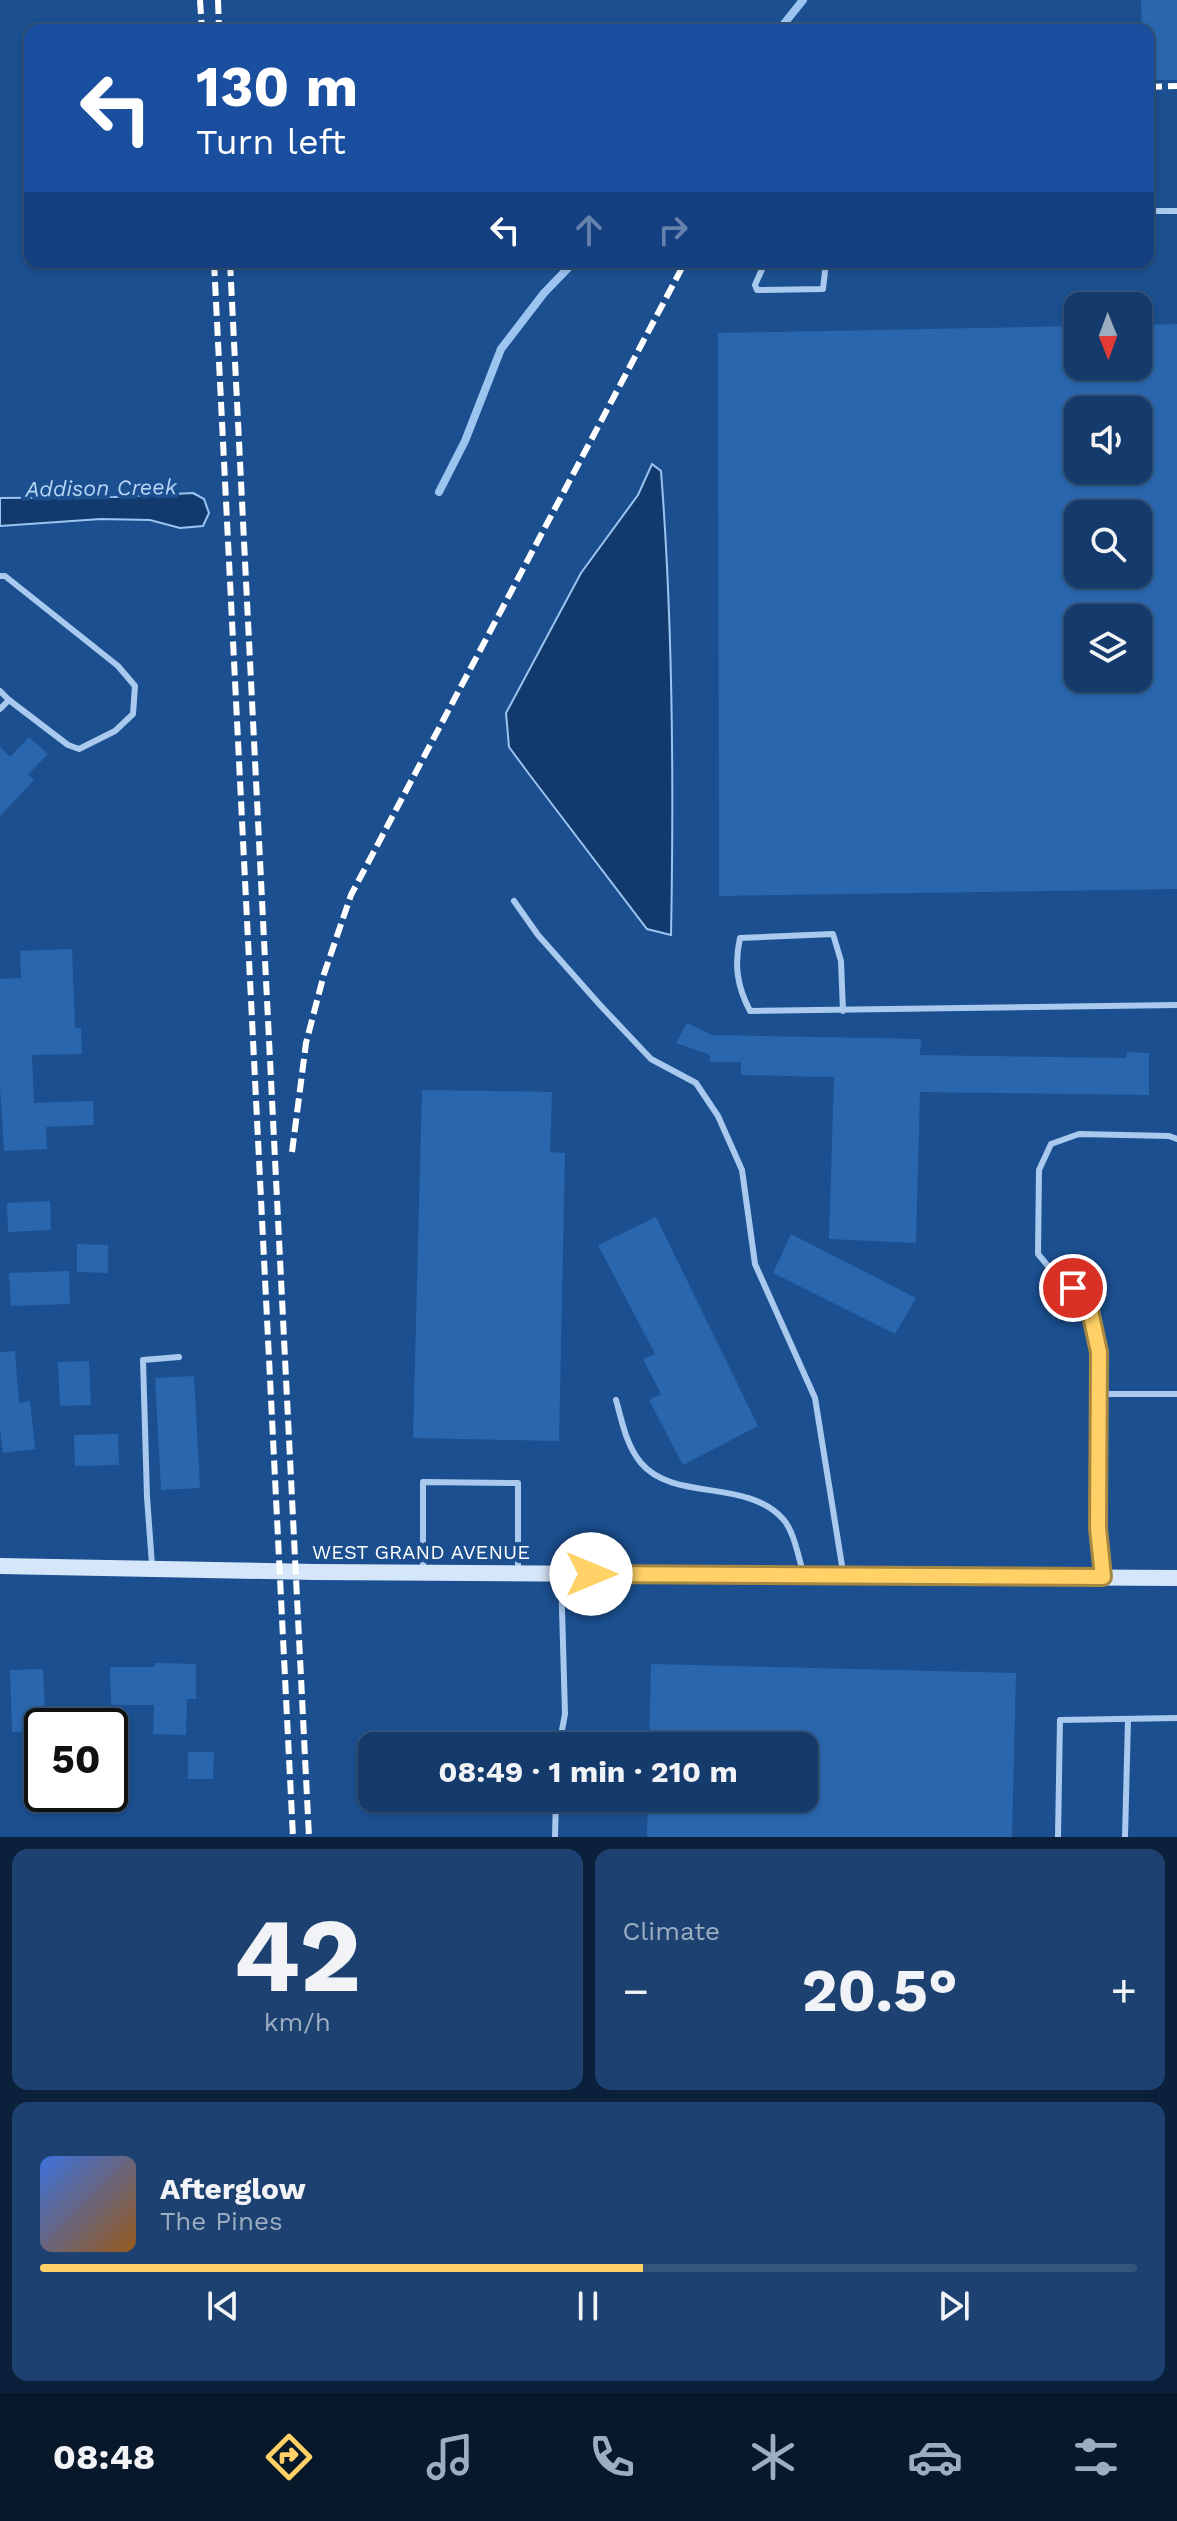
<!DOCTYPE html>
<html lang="en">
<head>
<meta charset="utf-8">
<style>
  :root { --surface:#143b6b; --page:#1d4271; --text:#f1f3f6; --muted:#9dadc1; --line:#33557e; --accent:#ffd166 }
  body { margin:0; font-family:"Work Sans",sans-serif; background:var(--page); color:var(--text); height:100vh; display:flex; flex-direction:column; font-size:30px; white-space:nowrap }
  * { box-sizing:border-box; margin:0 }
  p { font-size:26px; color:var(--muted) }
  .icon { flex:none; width:44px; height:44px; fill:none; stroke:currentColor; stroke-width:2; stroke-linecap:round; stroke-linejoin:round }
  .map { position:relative; height:1837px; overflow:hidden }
  .details { display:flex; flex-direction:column; gap:12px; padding:12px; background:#0b203b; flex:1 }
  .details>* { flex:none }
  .top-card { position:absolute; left:24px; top:24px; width:1130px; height:244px; border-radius:16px; box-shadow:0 2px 6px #0004,0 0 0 2px var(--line); background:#1a4fa0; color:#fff; overflow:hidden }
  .needle { width:52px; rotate:179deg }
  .tools { position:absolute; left:1064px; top:292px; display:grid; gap:16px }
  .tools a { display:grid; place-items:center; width:88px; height:88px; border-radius:16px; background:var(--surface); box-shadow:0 2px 6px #0004,0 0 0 2px var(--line); font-size:40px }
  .speed { position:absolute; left:24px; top:1708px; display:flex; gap:16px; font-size:40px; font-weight:700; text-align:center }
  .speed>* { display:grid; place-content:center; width:104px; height:104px; border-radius:50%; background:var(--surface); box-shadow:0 2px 6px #0004,0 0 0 2px var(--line); line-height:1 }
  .speed .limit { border:4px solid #111; border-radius:12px; background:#fff; color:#111 }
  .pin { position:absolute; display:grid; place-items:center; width:68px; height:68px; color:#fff; margin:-34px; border:4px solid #fff; border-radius:50%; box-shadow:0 2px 8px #0007 }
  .me { position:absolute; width:88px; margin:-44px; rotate:90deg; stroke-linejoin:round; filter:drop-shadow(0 0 6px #0008) }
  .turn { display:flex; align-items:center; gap:28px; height:168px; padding:0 40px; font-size:36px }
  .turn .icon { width:104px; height:104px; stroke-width:2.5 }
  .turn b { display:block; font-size:56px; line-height:68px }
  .lanes { display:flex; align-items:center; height:76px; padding:0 40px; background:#0003; justify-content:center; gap:40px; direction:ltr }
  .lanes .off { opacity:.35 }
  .big { font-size:60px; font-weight:700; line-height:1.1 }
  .details .card { flex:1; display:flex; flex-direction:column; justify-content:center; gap:12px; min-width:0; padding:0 28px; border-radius:16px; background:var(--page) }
  .details .dial { align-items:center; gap:0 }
  .dial b { font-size:104px; line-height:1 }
  .song { display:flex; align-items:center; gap:24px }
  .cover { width:96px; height:96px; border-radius:12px; background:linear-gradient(135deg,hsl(220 70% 55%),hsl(30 70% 35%)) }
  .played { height:8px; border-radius:4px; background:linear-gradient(90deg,var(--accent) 55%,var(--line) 55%) }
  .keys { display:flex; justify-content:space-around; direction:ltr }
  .heat { display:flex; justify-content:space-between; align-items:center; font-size:44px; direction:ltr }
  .details .tiles { flex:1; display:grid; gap:12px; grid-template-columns:1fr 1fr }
  .card:last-child { grid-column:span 2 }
  .trip { position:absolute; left:358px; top:1732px; width:460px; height:80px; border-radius:16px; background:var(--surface); box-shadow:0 2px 6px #0004,0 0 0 2px var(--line); font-weight:700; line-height:80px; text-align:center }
  .tab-bar { display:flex; height:128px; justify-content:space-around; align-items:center; background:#08182b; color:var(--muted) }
  .tab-bar .icon { width:56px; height:56px }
  .tab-bar .active { color:var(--accent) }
  .tab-bar b { font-size:36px; color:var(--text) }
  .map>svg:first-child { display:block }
</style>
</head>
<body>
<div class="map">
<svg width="1177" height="1837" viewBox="0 0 1177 1837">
  <rect width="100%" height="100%" fill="#1b4f8f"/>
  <g fill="#123a6d" stroke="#9cc4f0" stroke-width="2">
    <path d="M652 464 661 471C673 625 674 780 671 935L647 929 529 774 509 747 506 713 581 573 638 495Z"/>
    <polygon points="193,493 204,499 209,513 203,526 180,528 150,520 101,519 0,526 0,498 114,497"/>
  </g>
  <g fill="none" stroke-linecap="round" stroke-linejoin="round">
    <g stroke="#9cc4f0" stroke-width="8">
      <polyline points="779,30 803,0"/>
      <polyline points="439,492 465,441 501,349 544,293 574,262"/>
    </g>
  </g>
  <g fill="#2a66ad" fill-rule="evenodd">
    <polygon points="1141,0 1177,0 1177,80 1148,80 1148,30 1142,30"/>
    <path d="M1177 324V889L719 896 718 333 1078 326V366H1138V325ZM1078 410H1138V470H1078ZM1078 514H1138V574H1078ZM1078 618H1138V678H1078Z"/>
    <polygon points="29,737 48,754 28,774 34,780 0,816 0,747 10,757"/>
    <polygon points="72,949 75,1028 81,1028 82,1054 32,1055 34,1103 93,1101 94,1125 46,1127 47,1149 4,1151 0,1087 0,979 21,978 20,951"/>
    <polygon points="687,1023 712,1035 921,1039 920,1055 1126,1058 1127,1052 1149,1053 1149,1095 920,1092 916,1243 829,1239 834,1077 741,1075 741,1062 710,1062 710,1055 676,1043"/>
    <polygon points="422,1090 552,1092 550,1152 565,1153 559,1441 413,1438"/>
    <polygon points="50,1201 51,1230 8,1232 7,1203"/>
    <polygon points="656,1217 758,1426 683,1465 649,1400 661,1394 643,1359 655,1354 598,1245"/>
    <polygon points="791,1234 916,1298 895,1334 773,1273"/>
    <polygon points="77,1244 108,1245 108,1273 77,1272"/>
    <polygon points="69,1271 70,1304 11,1306 9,1273"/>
    <polygon points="15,1351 19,1403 30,1401 35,1449 3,1453 0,1427 0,1352"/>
    <polygon points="89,1361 91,1405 60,1406 58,1362"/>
    <polygon points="194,1376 200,1488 161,1490 155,1378"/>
    <polygon points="118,1434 119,1465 75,1466 74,1435"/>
    <polygon points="155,1663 196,1664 196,1699 187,1699 186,1735 153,1734 154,1705 111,1705 110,1667 154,1667"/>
    <polygon points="651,1664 1016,1673 1012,1837 647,1837 648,1798 804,1798 804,1746 649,1746"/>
    <polygon points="43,1669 46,1726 42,1726 42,1731 12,1732 10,1670"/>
    <polygon points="188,1752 214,1752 213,1779 188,1779"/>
  </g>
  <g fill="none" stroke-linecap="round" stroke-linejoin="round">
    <g stroke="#a9c9ee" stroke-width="6">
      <polyline points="1148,211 1177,211"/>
      <polyline points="771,262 763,267 755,285 757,290 823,289 826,262"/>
      <polyline points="0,576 5,576 118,666 135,686 133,714 115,731 79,749 68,745 9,700"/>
      <polyline points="0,691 9,700 0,709"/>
      <polyline points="514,901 538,935 600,1005 651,1059 696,1083 718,1116 742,1170 755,1264 815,1398 843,1572"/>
      <path d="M843 1011 841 961 833 934 740 938C734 965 737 986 750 1011L1177 1005"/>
      <polyline points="1100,1394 1177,1394"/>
      <path d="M616 1400C622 1421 626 1445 641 1463 674 1502 746 1478 783 1519 794 1531 798 1556 803 1572"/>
      <polyline points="152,1565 147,1497 143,1360 179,1357"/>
      <polyline points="423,1572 423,1482 518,1483 518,1571"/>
      <polyline points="1103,1577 1098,1528 1099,1352 1087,1297 1059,1279 1038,1254 1039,1170 1051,1144 1079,1134 1169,1136 1177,1139"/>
      <polyline points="559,1746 565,1714 561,1574"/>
      <polyline points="555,1837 556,1798"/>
      <polyline points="1058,1837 1060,1720 1177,1718"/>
      <polyline points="1125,1837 1128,1720"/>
    </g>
    <polyline stroke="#d6e6fa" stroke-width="16" points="0,1566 315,1572 1177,1578"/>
    <g stroke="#fff" stroke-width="6" stroke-dasharray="14 6" stroke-linecap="butt">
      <polyline points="200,0 202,30"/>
      <polyline points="218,0 219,30"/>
      <polyline points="1148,87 1177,86"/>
      <polyline points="214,262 293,1837"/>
      <polyline points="230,262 309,1837"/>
      <polyline points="292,1152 306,1043 324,974 351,895 685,262"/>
    </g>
  </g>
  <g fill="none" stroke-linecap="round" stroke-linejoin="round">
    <defs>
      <polyline id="route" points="591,1574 1103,1577 1098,1528 1099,1352 1087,1297 1073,1288"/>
    </defs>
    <use href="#route" stroke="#a68842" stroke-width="20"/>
    <use href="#route" stroke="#ffd166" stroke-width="14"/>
  </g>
  <g text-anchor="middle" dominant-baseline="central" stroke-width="8" stroke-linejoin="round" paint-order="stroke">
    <g font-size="20" fill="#fff" stroke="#1b4f8f">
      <text x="421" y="1552">WEST GRAND AVENUE</text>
    </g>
    <g font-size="22" font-style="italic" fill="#b5d3f5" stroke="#1b4f8f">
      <text transform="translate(101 488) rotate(-1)">Addison Creek</text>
    </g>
  </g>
</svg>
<div class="tools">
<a><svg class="needle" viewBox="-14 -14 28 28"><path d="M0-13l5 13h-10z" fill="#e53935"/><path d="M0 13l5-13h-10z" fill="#9dadc1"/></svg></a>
<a><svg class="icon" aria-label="sound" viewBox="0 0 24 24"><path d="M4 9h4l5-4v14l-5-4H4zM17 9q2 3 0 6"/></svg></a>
<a><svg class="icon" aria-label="search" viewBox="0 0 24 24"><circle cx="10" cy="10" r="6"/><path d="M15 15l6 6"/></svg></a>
<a><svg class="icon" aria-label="layers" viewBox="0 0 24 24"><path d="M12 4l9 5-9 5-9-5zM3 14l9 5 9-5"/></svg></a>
</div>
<div class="speed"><div class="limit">50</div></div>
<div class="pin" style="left:1073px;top:1288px;background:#d93025"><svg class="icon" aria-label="arrive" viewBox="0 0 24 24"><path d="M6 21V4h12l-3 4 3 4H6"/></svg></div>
<svg class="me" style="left:591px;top:1574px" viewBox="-20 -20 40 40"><circle r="19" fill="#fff"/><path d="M0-13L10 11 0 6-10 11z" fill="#ffd166"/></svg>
<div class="trip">08:49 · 1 min · 210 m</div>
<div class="top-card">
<div class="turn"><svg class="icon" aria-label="left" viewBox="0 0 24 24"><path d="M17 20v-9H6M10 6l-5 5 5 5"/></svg><div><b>130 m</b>Turn left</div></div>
<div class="lanes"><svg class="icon" aria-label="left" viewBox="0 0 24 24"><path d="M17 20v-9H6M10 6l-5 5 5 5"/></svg><svg class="icon off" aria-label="ahead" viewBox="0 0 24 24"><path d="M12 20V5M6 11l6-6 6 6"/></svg><svg class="icon off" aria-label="right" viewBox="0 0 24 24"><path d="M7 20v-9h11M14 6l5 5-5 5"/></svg></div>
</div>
</div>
<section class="details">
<div class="tiles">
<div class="card dial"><b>42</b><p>km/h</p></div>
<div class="card"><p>Climate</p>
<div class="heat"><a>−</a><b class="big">20.5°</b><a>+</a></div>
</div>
<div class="card">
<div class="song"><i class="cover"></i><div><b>Afterglow</b><p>The Pines</p></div></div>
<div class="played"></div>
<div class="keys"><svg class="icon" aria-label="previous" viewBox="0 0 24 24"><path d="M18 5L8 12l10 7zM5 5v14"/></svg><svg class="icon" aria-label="pause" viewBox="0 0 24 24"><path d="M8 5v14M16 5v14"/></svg><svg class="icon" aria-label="next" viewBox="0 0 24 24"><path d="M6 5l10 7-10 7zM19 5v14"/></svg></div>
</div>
</div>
</section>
<nav class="tab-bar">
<b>08:48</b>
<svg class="icon active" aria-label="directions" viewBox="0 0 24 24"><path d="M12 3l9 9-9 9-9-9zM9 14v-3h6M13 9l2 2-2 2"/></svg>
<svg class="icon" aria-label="music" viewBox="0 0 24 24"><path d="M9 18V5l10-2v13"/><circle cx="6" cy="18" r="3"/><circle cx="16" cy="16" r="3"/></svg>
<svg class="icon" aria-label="phone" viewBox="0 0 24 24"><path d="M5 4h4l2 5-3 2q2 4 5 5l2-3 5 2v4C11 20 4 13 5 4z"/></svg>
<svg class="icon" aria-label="climate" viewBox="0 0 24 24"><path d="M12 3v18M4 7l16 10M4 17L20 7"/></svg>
<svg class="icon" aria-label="car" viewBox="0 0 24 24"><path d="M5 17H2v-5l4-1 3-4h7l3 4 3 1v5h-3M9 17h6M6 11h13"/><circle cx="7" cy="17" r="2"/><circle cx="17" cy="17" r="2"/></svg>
<svg class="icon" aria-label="filters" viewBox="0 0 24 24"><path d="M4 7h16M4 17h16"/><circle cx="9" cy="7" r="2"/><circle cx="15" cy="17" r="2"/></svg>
</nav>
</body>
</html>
